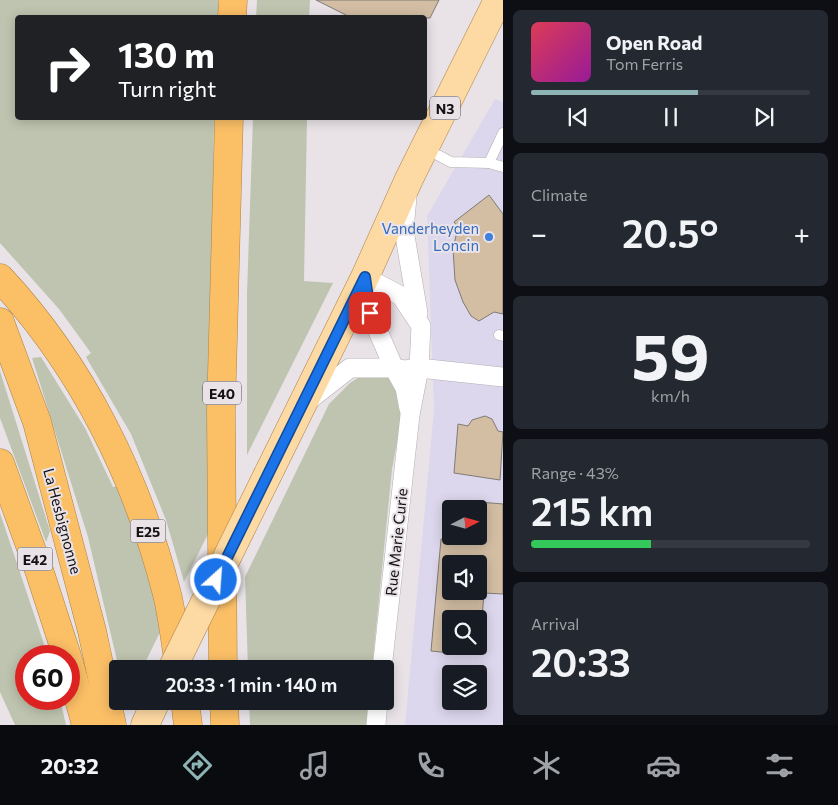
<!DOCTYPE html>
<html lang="en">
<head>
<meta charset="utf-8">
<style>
  :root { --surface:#171b24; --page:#242831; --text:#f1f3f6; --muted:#9ea1a6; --line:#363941; --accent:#8eb3b4 }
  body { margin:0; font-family:Commissioner,sans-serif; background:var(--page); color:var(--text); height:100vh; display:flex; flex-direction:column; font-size:19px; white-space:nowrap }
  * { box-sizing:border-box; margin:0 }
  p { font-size:16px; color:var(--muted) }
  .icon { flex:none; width:28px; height:28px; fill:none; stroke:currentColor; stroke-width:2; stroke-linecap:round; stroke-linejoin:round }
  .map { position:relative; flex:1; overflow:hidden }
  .sheet { display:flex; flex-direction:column; gap:10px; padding:10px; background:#0d0f14; width:335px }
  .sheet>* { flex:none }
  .guide { position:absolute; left:15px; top:15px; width:412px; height:105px; border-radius:5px; box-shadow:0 2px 12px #0003; background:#202124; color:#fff; overflow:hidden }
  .needle { width:32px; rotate:84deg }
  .controls { position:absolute; left:442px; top:500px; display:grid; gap:10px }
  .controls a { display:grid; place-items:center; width:45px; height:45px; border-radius:5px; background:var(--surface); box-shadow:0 2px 12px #0003; font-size:25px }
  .speed { position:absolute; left:15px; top:645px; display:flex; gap:10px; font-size:25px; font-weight:700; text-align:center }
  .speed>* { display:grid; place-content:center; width:65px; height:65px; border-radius:50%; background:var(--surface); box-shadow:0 2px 12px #0003; line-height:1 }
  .speed .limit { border:8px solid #d22; background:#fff; color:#111 }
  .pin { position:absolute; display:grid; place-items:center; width:42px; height:42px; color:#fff; margin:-21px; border-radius:10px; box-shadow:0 2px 8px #0006 }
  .me { position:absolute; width:55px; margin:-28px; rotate:26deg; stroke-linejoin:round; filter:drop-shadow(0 0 4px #0008) }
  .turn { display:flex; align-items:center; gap:18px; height:105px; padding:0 20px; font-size:22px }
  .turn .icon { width:65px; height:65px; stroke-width:2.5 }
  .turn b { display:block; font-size:35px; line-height:42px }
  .big { font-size:38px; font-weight:600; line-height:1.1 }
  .sheet .widget { flex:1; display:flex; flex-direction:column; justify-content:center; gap:8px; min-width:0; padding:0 18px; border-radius:8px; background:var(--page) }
  .sheet .dial { align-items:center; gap:0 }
  .dial b { font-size:65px; line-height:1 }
  .song { display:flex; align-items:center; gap:15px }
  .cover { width:60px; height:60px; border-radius:8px; background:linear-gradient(135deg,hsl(350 70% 55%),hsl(300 70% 35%)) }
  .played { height:5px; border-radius:2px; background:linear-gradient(90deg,var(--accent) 60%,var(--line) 60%) }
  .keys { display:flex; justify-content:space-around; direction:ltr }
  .heat { display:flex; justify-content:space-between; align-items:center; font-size:28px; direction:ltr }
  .charge { height:8px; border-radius:4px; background:linear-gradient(90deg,#34c759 43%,var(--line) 0) }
  .trip { position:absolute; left:109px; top:660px; width:285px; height:50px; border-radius:5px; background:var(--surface); box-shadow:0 2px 12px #0003; font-weight:600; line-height:50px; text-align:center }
  .menu { display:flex; height:80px; justify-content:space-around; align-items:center; background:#090b0e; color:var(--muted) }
  .menu .icon { width:35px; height:35px }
  .menu .on { color:var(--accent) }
  .menu b { font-size:22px; color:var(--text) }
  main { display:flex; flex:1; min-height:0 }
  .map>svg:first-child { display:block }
</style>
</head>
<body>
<main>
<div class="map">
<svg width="503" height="725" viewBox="0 0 503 725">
  <rect width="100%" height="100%" fill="#e9e3e8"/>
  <path fill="#ddd7ed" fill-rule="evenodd" d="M495 99 503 102V725H405L434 409 427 216ZM451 509H479V536H451ZM451 564H479V591H451ZM451 619H479V646H451ZM451 674H479V701H451Z"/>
  <g fill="#bec4af">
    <polygon points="0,0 218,0 218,17 18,18 18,118 214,118 208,534 184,582 166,520 131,434 86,357 91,353 59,309 0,243"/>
    <polygon points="257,0 310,0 309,17 256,17"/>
    <polygon points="253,118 307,118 304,281 333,283 247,455 247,294"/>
    <polygon points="41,357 85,428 113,487 119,486 146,558 164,624 142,669 119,669 88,537 32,358"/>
    <polygon points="0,371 50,531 46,542 0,418"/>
    <polygon points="365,373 381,374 395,380 404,406 392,469 372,669 248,669 245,577 329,404 350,383"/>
    <polygon points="0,513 48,656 26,656 26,699 60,699 66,725 15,725 0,692"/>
    <polygon points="249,701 369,701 366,725 250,725"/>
  </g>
  <g fill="#d3bea4" stroke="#7f7b75" fill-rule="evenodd">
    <polygon points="316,0 439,0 430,18 352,18"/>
    <polygon points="489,195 503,214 503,314 494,312 479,321 471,316 463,302 455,280 453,249 458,227 454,222"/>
    <polygon points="485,416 492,419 498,431 503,432 500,480 454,473 458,424 468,426 472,420"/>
    <path d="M479 502 503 504V594L484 593 482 619H451V653L431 651 441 539H447L448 536H479ZM451 564H479V591H451Z"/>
  </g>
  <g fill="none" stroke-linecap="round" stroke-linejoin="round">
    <defs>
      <g id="service">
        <polyline points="426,149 451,162 489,163 503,167"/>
        <polyline points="489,163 503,133"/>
        <polyline points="499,335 503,336"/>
      </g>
      <g id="minor">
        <polyline points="407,197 404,230 418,313"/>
        <polyline points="365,277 401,296 421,326 419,368 410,415 382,669"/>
        <polyline points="365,277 370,313 394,368 405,370 419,368 503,377"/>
        <polyline points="304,404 350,368 394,368 405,388 409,409"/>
        <polyline points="376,725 378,701"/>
      </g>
      <g id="primary">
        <polyline points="268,474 365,277 409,179 498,0"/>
        <polyline points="145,725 156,701"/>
      </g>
      <g id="motorway">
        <polyline points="232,18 233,0"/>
        <path d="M0 278C82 366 137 477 167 594 173 618 175 644 180 669"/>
        <polyline points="0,322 37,422 92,631 112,725"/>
        <polyline points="0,463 39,570 67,656"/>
        <polyline points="69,663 86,725"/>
        <polyline points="223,669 221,411 229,118"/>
        <polyline points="185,701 188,725"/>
        <polyline points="224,701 225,725"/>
      </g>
    </defs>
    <use href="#service" stroke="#b4aeb3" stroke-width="11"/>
    <use href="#minor" stroke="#b4aeb3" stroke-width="20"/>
    <use href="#primary" stroke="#aa8249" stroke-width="29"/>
    <use href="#motorway" stroke="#aa8249" stroke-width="29"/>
    <use href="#service" stroke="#fff" stroke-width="10"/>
    <use href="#minor" stroke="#fff" stroke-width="19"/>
    <use href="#primary" stroke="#fdd9a3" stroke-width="28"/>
    <use href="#motorway" stroke="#fbbf66" stroke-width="28"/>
    <defs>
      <polyline id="primary-bridge" points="172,669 268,474"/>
    </defs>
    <use href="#primary-bridge" stroke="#aa8249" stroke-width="29" stroke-linecap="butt"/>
    <use href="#primary-bridge" stroke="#fdd9a3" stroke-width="28"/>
  </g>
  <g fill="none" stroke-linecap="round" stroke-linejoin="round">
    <defs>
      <polyline id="route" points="216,580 365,277 370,313"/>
    </defs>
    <use href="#route" stroke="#114b97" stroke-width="12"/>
    <use href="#route" stroke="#1a73e8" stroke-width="9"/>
  </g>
  <circle fill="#3f7fe0" stroke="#e9e3e8" stroke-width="2" cx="489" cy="237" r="5"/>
  <g text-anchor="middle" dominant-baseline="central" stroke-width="4" stroke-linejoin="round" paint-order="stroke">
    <g fill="#e9e3e8" stroke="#545154" stroke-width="1">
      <rect x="430" y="96.5" width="30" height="23" rx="4"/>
      <rect x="203" y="381.5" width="38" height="23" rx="4"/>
      <rect x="130.5" y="519.5" width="35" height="23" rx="4"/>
      <rect x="17.5" y="547.5" width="35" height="23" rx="4"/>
    </g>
    <g font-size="14" font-weight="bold" fill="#141214">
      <text x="445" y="108">N3</text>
      <text x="222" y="393">E40</text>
      <text x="148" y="531">E25</text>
      <text x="35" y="559">E42</text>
    </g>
    <g font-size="15" fill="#366cbe" stroke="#e9e3e8" text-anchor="end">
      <text x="479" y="228">Vanderheyden<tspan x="479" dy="17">Loncin</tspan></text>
    </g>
    <g font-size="15" fill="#141214" stroke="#e9e3e8">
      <text transform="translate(63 521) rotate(75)">La Hesbignonne</text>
      <text transform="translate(396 542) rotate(-84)">Rue Marie Curie</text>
    </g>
  </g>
</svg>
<div class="controls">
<a><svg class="needle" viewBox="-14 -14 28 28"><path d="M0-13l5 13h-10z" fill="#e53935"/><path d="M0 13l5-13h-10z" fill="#9ea1a6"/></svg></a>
<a><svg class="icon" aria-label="sound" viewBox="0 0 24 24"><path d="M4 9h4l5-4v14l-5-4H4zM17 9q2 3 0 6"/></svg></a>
<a><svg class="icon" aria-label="search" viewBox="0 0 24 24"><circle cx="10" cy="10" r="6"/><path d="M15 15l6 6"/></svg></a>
<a><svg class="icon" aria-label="layers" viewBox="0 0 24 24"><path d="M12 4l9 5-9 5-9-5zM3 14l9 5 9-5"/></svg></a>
</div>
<div class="speed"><div class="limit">60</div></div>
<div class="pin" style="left:370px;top:313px;background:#d93025"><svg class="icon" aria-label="arrive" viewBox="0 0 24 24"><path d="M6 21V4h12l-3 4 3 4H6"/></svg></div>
<svg class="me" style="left:216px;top:580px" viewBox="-20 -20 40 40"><circle r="17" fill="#1a73e8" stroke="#fff" stroke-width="3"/><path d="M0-11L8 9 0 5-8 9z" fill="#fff"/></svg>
<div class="trip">20:33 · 1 min · 140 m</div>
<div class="guide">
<div class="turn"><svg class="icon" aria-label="right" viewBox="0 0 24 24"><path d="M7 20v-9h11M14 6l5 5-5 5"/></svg><div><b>130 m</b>Turn right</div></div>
</div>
</div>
<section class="sheet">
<div class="widget">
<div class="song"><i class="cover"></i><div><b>Open Road</b><p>Tom Ferris</p></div></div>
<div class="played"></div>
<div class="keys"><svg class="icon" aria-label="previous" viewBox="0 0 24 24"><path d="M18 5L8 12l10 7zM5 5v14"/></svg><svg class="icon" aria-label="pause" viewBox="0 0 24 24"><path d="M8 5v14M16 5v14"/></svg><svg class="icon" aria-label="next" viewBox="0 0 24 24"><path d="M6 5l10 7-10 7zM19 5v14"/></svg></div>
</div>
<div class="widget"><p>Climate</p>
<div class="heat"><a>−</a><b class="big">20.5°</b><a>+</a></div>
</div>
<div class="widget dial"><b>59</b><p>km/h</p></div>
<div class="widget"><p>Range · 43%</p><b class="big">215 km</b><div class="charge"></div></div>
<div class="widget"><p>Arrival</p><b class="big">20:33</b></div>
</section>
</main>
<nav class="menu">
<b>20:32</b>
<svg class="icon on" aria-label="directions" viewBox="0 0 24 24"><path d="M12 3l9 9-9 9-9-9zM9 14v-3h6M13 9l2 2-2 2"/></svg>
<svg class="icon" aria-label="music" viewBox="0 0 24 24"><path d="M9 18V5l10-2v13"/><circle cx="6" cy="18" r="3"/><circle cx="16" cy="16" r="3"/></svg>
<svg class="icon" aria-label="phone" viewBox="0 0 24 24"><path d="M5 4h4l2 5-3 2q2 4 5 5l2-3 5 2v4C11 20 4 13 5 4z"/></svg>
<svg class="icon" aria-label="climate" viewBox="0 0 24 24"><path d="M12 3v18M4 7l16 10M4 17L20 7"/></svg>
<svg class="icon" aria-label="car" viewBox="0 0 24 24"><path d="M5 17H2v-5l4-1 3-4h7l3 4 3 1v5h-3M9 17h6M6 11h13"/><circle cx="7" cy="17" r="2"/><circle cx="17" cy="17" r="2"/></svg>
<svg class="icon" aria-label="filters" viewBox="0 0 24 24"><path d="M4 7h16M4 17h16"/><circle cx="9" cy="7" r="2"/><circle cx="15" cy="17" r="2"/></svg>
</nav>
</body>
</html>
